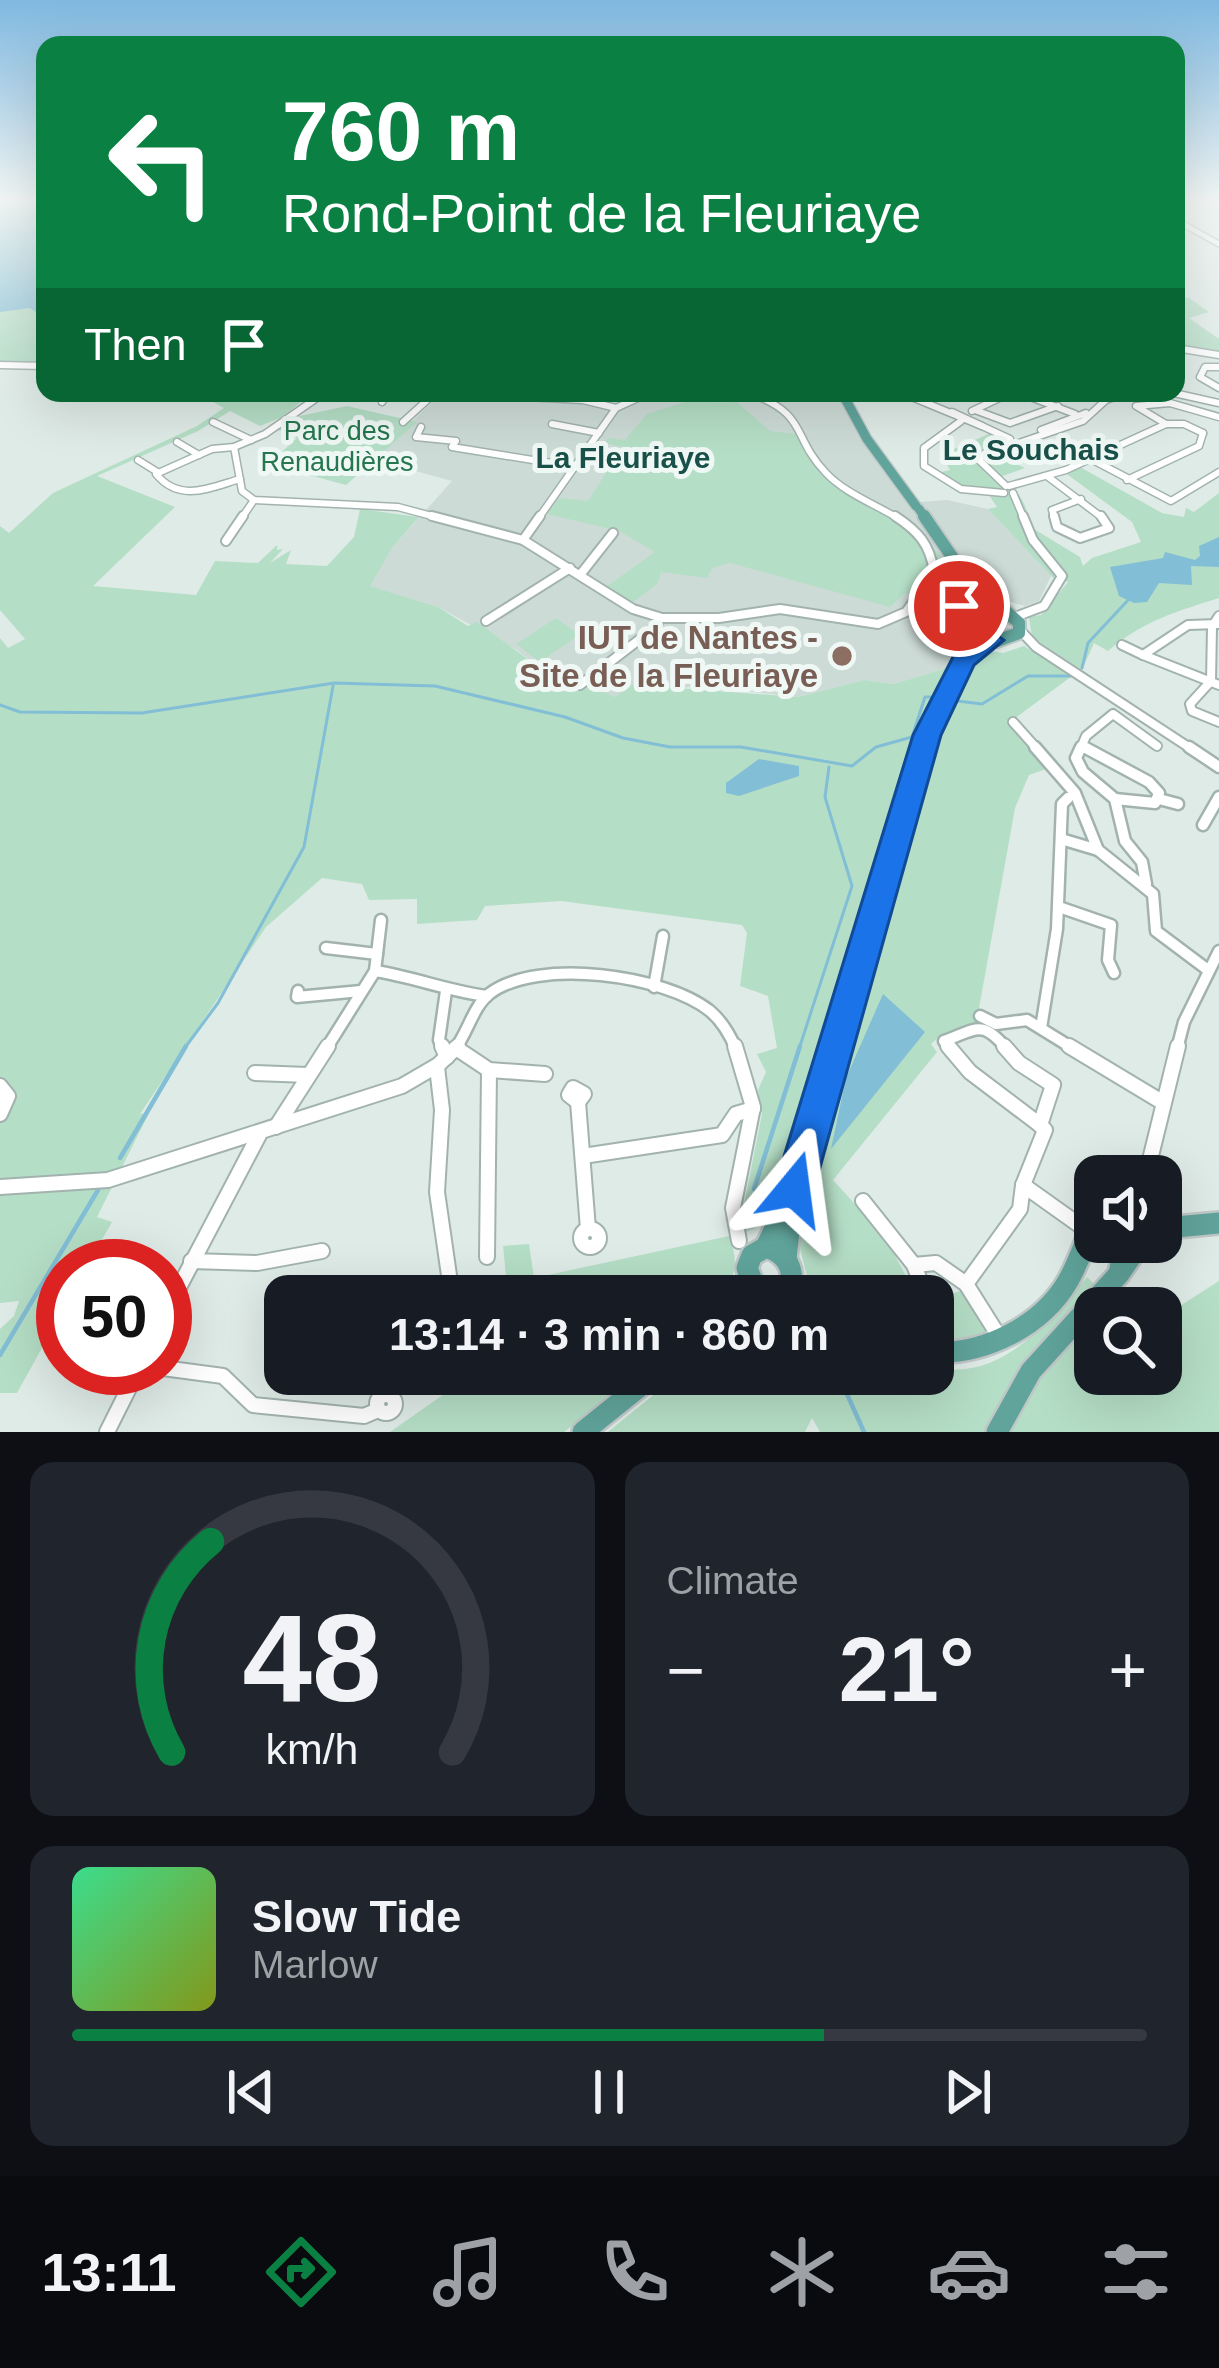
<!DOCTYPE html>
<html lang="en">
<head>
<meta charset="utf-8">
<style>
  :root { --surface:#171b24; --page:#20242c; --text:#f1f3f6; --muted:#9ea1a6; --line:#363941; --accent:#0b8043 }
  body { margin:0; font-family:Helvetica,sans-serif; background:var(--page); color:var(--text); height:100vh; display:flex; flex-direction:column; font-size:45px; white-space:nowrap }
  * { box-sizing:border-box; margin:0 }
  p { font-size:39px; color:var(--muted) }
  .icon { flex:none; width:66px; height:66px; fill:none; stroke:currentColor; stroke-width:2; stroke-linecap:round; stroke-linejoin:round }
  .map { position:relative; height:1432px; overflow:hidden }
  .sheet { display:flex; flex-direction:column; gap:30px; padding:30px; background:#0d0f14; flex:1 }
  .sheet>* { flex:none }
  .top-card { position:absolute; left:36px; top:36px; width:1149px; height:366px; border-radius:24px; box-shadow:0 12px 48px #0002; background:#0b8043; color:#fff; overflow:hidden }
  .fabs { position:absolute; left:1074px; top:1155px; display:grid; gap:24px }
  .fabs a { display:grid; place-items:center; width:108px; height:108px; border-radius:24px; background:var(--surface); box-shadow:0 12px 48px #0002; font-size:60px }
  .speed { position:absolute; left:36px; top:1239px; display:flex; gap:24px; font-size:60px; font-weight:700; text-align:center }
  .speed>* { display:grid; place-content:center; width:156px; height:156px; border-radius:50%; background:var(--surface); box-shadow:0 12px 48px #0002; line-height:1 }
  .speed .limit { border:18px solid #d22; background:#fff; color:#111 }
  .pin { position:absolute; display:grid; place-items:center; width:102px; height:102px; color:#fff; margin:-51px; border:6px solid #fff; border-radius:50%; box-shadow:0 3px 12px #0007 }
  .me { position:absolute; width:132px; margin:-66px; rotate:16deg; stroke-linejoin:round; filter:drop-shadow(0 0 9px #0008) }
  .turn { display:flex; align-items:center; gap:42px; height:252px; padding:0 48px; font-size:54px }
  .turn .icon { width:156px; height:156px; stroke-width:2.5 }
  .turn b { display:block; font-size:84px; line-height:102px }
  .then { display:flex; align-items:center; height:114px; padding:0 48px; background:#0003; gap:24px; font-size:45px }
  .big { font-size:90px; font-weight:800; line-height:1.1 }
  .sheet .widget { flex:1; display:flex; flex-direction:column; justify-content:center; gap:18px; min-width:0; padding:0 42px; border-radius:24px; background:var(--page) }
  .sheet .dial { align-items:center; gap:0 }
  .dial svg { height:312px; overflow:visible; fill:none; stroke:var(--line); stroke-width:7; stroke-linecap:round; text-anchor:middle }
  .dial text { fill:var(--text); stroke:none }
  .song { display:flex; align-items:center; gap:36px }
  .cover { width:144px; height:144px; border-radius:18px; background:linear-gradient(135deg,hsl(150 70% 55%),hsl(70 70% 35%)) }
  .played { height:12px; border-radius:6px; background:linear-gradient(90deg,var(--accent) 70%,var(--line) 70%) }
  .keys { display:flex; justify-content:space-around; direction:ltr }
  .heat { display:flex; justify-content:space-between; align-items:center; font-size:66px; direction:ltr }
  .sheet .tiles { flex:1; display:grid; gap:30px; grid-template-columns:1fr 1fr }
  .widget:last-child { grid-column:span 2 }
  .trip { position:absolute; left:264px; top:1275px; width:690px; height:120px; border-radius:24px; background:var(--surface); box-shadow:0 12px 48px #0002; font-weight:800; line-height:120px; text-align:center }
  .dock { display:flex; height:192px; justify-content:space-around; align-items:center; background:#090b0e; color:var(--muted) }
  .dock .icon { width:84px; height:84px }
  .dock .active { color:var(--accent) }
  .dock b { font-size:54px; color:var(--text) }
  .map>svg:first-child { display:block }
</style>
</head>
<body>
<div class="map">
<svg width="1219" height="1432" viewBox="0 0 1219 1432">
  <rect width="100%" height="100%" fill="#dfebe7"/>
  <g fill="#cddbd6">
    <polygon points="442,393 836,393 857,432 926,521 967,586 971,598 958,604 952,614 955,626 968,638 951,667 893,684 864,680 798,697 698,686 614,697 563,685 515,649 438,607 369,586 392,548 452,481 372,459"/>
    <polygon points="947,500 988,509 1051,576 1039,601 1025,606 987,595 919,502"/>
  </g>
  <g fill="#b5dec6">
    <polygon points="1176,298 1189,298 1209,312 1189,318 1219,339 1219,355 1176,347"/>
    <polygon points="31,308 45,319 45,365 0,363 0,311"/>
    <path d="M197 393H228L242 399 254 393H312L282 417 260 426 230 411 198 431 97 476 175 507 93 586 196 595 215 561 258 563 277 545V550L283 549 270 563 291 550 286 564 327 566 354 537 360 509 419 517 392 548 370 586 438 607 468 626 477 622 563 685 578 691 587 685 615 697 641 679 651 686 798 697 864 680 893 684 951 667 917 738 789 1176C775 1210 775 1224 738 1234L762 1114 758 1090 766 1072 757 1054 777 1048 768 996 740 986 747 933 742 925 561 901 485 906 477 920 417 924V899L369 900 362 884 322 878 266 927 140 1114 149 1113 97 1217 112 1222 87 1266H63V1310L17 1393H0V1329L14 1316 19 1301 0 1303V638L8 648 25 639 0 610V526L9 533 53 493 197 426 224 408Z"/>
    <polygon points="685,393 696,393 699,401 726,403 726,396 730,396 770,431 805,435 821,470 843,491 889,515 938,552 963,596 955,602 905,593 890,607 730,563 712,568 707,578 661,572 658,583 632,603 606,587 655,552 619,531 547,514 559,498 588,501 623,447 605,443 608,438 625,440 647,414 688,401"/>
    <polygon points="347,406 417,422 346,485 269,464 297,438 278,430 295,417"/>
    <path d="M991 433 1007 447 1000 456 1025 468 1000 477C1017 489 1029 504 1029 526L1080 557 1083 566 1092 558 1141 542 1132 522 1064 472 1080 467 1162 513 1184 517 1186 508 1194 512 1219 493V598C1181 610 1142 621 1108 651L1094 643 1082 670 1032 637 1029 617 1041 615 1068 582 1052 577 988 509 997 507 987 492 956 488 933 474 950 470 943 457 947 452Z"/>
    <polygon points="556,618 579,635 540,662 516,644"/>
    <polygon points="1024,646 1072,676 1010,722 1049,768 1029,775 1015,808 976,1025 941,1035 931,1044 937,1052 833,1180 884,1236 917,1296 821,1296 808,1280 795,1229 919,775 970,660 980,649 1003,653"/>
    <path d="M729 1236C738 1260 738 1276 719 1296H508L503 1246 529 1244 534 1278Z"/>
    <path d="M1087 1277 1100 1290 1065 1326 1095 1362V1374H1161V1318L1219 1281V1432H820L812 1418 805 1432H608L679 1374H933V1366C998 1385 1050 1321 1087 1277Z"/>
    <polygon points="961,1291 987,1334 943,1345 933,1342 933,1298"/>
    <polygon points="457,1374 637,1374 564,1432 390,1432 457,1385"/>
  </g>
  <g fill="#82bed5">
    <polygon points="0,199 45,199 45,305 36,308 45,312 45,319 30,308 0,312"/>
    <polygon points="1219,537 1219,567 1191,566 1192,585 1159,583 1147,602 1134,603 1119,596 1110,567 1163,558 1165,552 1195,560 1200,556 1199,546"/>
    <polygon points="759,759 799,766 799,776 739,796 726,793 726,783"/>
    <polygon points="883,994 925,1032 831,1149 846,1078"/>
  </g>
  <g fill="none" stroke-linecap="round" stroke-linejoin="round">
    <g stroke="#82bed5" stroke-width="3">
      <polyline points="1082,668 1088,643 1130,598"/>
      <polyline points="949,700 982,704 1028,676 1072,676"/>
      <polyline points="0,705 20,712 142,713 334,683 435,686 565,717 623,738 670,747 741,747 852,766 876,747 912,737 925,697 935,697"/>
      <polyline points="184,1049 218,1003 304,847 333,686"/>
      <polyline points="799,1049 852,886 825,797 829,767"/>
    </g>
    <g stroke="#82bed5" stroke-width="4.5">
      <polyline points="120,1158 186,1046"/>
      <polyline points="754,1189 800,1046"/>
      <polyline points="0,1355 98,1190"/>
      <polyline points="838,1374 864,1432"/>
    </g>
    <defs>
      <polyline id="minor-far4" points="1176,220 1219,244"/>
      <g id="minor-far3">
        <polyline points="1176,348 1219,355"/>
        <polyline points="0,365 45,366"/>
        <polyline points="1219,367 1205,367 1200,377 1219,388"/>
        <polyline points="449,393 583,400 616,408"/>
        <path d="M750 393C810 416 790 435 826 473 846 494 875 504 899 519"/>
        <polyline points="902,393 982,426"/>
        <polyline points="1020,393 1075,414"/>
        <polyline points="1151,393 1162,393"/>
        <polyline points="1174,393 1219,403"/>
        <polyline points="770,401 787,393"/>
        <polyline points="382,402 388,393"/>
        <polyline points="975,410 1010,423 1058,406"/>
        <polyline points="972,411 1010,393"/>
        <polyline points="952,412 1010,439"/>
        <polyline points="961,421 924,448 924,466 961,489 1004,493"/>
        <polyline points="213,422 251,440"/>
        <polyline points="403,422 435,393"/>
        <polyline points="552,424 599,433"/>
        <polyline points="1166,424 1136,406 1170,403 1219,417"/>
        <polyline points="421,427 416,437 456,441 452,447 576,467"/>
        <polyline points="1041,430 1086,413"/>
        <polyline points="177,442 199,455"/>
        <polyline points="1019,443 1083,421 1106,400 1126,393"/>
        <polyline points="234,447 242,491 254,500 398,507 443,519"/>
        <polyline points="1091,459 1171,501 1219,472"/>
        <polyline points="138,460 159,473"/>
        <polyline points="1047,476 1104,519"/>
        <path d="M240 479C209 488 180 503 156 474L212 449 234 447 265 434 324 393"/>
        <polyline points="1127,480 1199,446 1203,433"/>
        <polyline points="1006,486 979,460 985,453 1010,445"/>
        <polyline points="1009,486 1066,470 1166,424 1184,424 1203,433"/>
        <polyline points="1013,493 1024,519"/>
        <polyline points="241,519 254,500"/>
        <polyline points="538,519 616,408 649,393"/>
        <polyline points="1055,519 1052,510 1081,499"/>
      </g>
      <g id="minor-far2">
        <polyline points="432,516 523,540"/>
        <path d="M540 516 523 540 633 609 662 618H719L780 609 878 624 906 612 934 572C930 544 918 531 895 516"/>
        <polyline points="1023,516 1033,540"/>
        <polyline points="1054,516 1057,527 1080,538 1109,528 1101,516"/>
        <polyline points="226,541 243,516"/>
        <polyline points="580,575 613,533"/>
        <polyline points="920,596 970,608"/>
        <polyline points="910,609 966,625"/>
        <polyline points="1219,616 1212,627 1211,681 1190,704 1192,711 1219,722"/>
        <polyline points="1015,617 1044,606 1062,576 1033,540"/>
        <polyline points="486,621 570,568"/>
        <polyline points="1219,624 1188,625 1143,655 1219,685"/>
        <polyline points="1020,630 1036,647 1193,750"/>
        <polyline points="1122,645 1143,655"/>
        <polyline points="580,685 657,626 659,618"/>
        <polyline points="1013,722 1038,750"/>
        <polyline points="1082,746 1090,750"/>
        <polyline points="1080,750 1086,736 1113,714 1157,746"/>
      </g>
      <g id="minor-far1">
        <polyline points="1035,747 1075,793 1098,850 1153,894 1156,931 1208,970"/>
        <polyline points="1081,747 1076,758 1083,772 1115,799 1125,841 1142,862 1146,884"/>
        <polyline points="1084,747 1149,782 1159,793 1155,803 1115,799"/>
        <polyline points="1189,747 1219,767"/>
        <polyline points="1159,799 1178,804"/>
        <polyline points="1203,825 1219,797"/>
        <polyline points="1061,839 1098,850"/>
        <polyline points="1059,907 1111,925 1108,960 1114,973"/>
        <polyline points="326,948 377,954"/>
        <path d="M375 971C414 977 448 991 487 996"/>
        <polyline points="654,987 663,936"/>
        <polyline points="298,991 297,997 361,991"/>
        <polyline points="980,1016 996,1024 1027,1020 1074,1049"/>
        <polyline points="1041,1028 1057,929 1062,804 1068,798"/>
        <polyline points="326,1049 375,971 381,920"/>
        <polyline points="443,1049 439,1040 446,991"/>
        <path d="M455 1049C468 1032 473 1007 489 994 537 957 665 975 710 1011 722 1021 730 1035 736 1049"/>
        <path d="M950 1049 944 1041C977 1029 982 1019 1007 1049"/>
        <polyline points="1177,1049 1184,1022 1219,951"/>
      </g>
      <g id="minor">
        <polyline points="442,1046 447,1057"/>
        <polyline points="735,1046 753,1107 733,1208 739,1241"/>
        <polyline points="948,1046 970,1072 1040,1125"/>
        <polyline points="1004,1046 1019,1063 1053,1085 1040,1125"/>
        <polyline points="1069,1046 1162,1102"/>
        <polyline points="456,1048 489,1070 487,1257"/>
        <polyline points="437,1067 442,1110 437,1192 452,1296"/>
        <polyline points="489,1070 545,1074"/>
        <polyline points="255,1073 308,1075"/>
        <polyline points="0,1086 8,1096 0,1114"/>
        <polygon points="573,1088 584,1094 578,1102 569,1095"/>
        <polyline points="578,1102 588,1229"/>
        <polyline points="276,1127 328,1046"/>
        <polyline points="583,1156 722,1135 736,1114 753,1109"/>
        <polyline points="1146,1176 1178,1046"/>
        <polyline points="1023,1185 1045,1130 1040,1125"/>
        <polyline points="0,1187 108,1180 402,1086 438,1065 458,1046"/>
        <polyline points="863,1201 914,1265 924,1291"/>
        <circle cx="590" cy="1238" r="9"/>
        <polyline points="191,1261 257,1263 322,1251"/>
        <polyline points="914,1265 936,1263 966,1284 1000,1338"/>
        <polyline points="966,1284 1020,1209 1023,1185 1089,1232"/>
        <polyline points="165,1314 259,1135"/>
        <polyline points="163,1368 223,1376 253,1405 364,1416 378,1410"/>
        <circle cx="386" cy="1404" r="9"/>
        <polyline points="107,1432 139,1368"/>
      </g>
      <g id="major-far3">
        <polyline points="842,393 867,439 916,506"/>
        <polyline points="919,509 926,519"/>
      </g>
      <g id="major-far2">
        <polyline points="924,516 972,586 992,605"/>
        <polygon points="975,606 1002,608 1019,623 1019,633 997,641 973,632 964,617"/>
        <polyline points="922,750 973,632"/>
      </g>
      <polyline id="major-far1" points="835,1049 923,747"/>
      <g id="major">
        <polyline points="1161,1235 1176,1227 1219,1223"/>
        <polyline points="766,1247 794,1189 836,1046"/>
        <path d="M766 1247C790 1255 798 1274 785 1296"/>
        <polyline points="786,1258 792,1204"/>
        <polyline points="1120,1269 1125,1242"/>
        <polyline points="738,1296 747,1280"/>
        <polyline points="758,1296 747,1268 752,1255 766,1247"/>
        <path d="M933 1352C984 1355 1042 1326 1068 1281 1079 1262 1085 1241 1095 1221"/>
        <polyline points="583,1432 655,1374"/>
        <polyline points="997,1432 1031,1371 1119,1274 1141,1242"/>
      </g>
    </defs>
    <use href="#minor-far4" stroke="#a2b3af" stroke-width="8"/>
    <use href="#minor-far3" stroke="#a2b3af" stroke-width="9"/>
    <use href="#minor-far2" stroke="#a2b3af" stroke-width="12"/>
    <use href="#minor-far1" stroke="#a2b3af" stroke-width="15"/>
    <use href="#minor" stroke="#a2b3af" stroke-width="18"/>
    <use href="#major-far3" stroke="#c0c8c7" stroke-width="12"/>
    <use href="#major-far2" stroke="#c0c8c7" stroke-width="16"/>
    <use href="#major-far1" stroke="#c0c8c7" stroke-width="21"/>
    <use href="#major" stroke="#c0c8c7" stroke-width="26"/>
    <use href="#minor-far4" stroke="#fff" stroke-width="4.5"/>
    <use href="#minor-far3" stroke="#fff" stroke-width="6"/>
    <use href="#minor-far2" stroke="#fff" stroke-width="8"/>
    <use href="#minor-far1" stroke="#fff" stroke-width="10"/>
    <use href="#minor" stroke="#fff" stroke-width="14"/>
    <use href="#major-far3" stroke="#60a49b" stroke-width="9"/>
    <use href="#major-far2" stroke="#60a49b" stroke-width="12"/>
    <use href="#major-far1" stroke="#60a49b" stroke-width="16"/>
    <use href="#major" stroke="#60a49b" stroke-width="21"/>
  </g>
  <linearGradient id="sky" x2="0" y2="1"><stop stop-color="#7fb8e0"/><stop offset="0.5" stop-color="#f1f6f4"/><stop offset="1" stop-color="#f1f6f4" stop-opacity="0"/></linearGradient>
  <rect width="1219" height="400" fill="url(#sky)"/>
  <polygon fill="#1a73e8" stroke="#114b97" stroke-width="3" points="959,598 979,602 979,623 1004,640 974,665 941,735 814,1189 808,1203 794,1209 780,1203 774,1189 913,735 955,653 972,641 960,635 947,606"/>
  <circle fill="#8d6e63" stroke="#eff8f4" stroke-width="4.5" cx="842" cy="656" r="12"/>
  <g text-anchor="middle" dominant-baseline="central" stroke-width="10" stroke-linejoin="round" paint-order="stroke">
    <g font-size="27" fill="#26764f" stroke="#eff8f4">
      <text x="337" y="431">Parc des<tspan x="337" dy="31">Renaudières</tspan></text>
    </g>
    <g font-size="30" font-weight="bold" fill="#195049" stroke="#eff8f4">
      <text x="1031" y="449">Le Souchais</text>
      <text x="623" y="457">La Fleuriaye</text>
    </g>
    <g font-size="33" font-weight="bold" fill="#785e54" stroke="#eff8f4" text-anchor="end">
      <text x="818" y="637">IUT de Nantes -<tspan x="818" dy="38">Site de la Fleuriaye</tspan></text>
    </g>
  </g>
</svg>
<div class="fabs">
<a><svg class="icon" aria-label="sound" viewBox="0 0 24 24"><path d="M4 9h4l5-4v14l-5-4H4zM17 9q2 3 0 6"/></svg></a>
<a><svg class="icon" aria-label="search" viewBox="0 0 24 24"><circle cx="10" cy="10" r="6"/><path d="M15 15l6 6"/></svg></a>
</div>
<div class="speed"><div class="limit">50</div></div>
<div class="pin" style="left:959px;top:606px;background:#d93025"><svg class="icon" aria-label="arrive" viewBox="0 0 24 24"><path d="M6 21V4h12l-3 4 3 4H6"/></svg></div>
<svg class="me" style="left:794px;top:1189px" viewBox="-20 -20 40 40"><path d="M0-17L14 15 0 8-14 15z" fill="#1a73e8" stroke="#fff" stroke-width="4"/></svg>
<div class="trip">13:14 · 3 min · 860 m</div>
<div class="top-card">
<div class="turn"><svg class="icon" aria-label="left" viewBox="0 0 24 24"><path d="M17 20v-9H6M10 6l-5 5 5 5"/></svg><div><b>760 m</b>Rond-Point de la Fleuriaye</div></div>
<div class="then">Then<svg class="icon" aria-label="arrive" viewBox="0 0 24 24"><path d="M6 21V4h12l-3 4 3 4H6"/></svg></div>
</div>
</div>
<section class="sheet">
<div class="tiles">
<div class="widget dial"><svg viewBox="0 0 100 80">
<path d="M14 69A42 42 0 1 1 86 69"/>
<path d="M14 69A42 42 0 0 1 24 15" stroke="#0b8043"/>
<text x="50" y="56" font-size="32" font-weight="700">48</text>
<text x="50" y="72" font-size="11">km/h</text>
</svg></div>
<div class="widget"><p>Climate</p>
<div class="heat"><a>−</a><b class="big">21°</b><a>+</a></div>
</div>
<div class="widget">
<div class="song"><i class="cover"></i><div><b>Slow Tide</b><p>Marlow</p></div></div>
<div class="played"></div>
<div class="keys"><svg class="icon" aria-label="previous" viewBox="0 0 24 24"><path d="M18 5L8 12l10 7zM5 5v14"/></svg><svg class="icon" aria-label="pause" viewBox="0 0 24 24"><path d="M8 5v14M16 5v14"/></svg><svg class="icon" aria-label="next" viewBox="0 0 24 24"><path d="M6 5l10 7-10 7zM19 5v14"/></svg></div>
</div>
</div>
</section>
<nav class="dock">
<b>13:11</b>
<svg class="icon active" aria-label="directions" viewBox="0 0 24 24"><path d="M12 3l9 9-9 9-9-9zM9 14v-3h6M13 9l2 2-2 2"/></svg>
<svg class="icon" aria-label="music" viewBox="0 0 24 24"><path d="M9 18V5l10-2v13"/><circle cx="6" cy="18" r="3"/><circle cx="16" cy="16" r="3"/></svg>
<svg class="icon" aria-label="phone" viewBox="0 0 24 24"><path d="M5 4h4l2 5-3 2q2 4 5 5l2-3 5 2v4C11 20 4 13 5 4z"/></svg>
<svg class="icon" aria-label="climate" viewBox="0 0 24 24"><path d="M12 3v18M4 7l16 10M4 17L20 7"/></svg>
<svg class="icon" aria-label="car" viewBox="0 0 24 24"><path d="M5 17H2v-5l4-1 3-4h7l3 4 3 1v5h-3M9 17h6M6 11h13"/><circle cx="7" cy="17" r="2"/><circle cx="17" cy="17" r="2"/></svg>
<svg class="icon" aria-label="filters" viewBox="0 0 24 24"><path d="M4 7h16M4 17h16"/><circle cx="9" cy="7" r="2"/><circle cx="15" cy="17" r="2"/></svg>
</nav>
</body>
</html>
